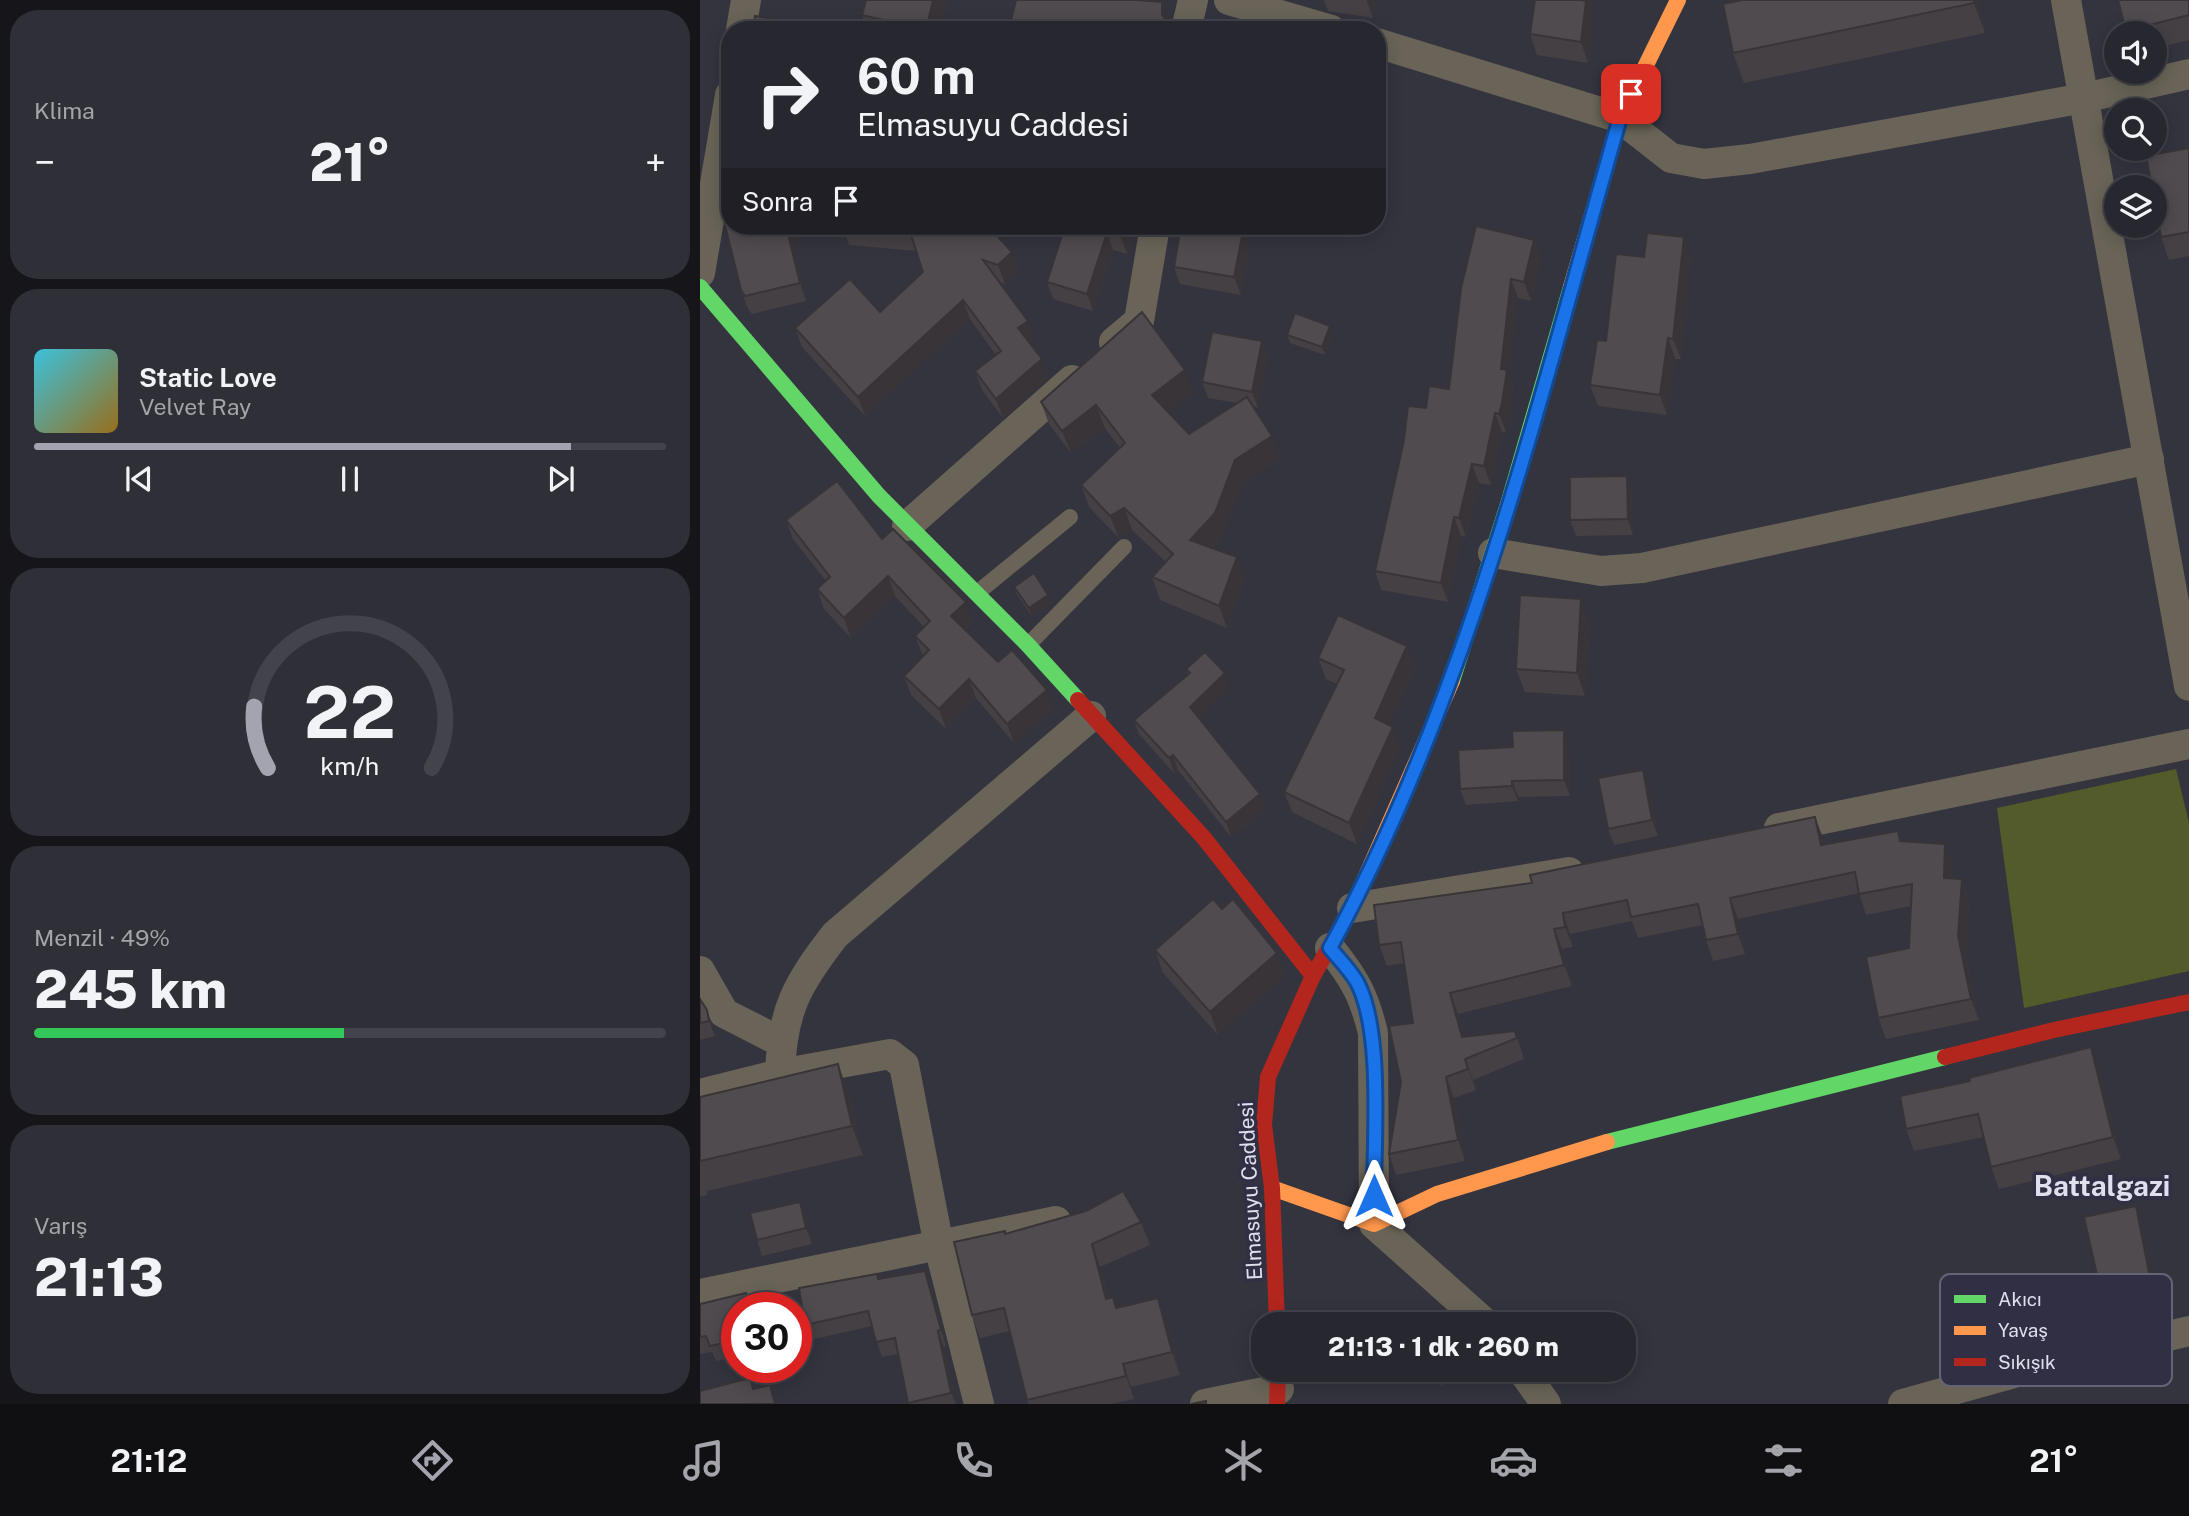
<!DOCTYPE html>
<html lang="tr">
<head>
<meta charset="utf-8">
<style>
  :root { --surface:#27272f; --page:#2f2f37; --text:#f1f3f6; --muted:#a4a5aa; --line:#43444b; --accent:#a4a3b0 }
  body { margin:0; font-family:"Public Sans",sans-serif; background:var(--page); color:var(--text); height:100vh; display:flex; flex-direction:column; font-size:26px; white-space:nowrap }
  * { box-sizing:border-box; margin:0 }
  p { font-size:23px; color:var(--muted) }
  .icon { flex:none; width:38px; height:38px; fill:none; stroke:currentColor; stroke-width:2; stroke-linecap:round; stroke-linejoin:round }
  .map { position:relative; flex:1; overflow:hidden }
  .drawer { display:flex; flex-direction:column; gap:10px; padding:10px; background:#15151a; width:700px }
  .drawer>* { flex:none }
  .guide { position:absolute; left:21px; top:21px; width:665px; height:214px; border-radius:28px; box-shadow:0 4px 18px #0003,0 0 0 2px var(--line); background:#27272f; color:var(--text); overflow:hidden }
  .tools { position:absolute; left:1404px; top:21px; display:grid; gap:14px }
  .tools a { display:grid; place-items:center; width:63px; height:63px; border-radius:50%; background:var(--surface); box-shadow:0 4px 18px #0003,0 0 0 2px var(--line); font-size:35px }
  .speed { position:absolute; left:21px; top:1292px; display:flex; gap:14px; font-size:35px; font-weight:700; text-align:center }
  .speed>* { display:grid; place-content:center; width:91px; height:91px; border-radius:50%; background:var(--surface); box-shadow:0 4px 18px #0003,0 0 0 2px var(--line); line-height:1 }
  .speed .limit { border:10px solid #d22; background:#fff; color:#111 }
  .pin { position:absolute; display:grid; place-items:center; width:60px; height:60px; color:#fff; margin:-30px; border-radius:14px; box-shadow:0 4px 10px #0006 }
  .me { position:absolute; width:77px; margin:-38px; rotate:0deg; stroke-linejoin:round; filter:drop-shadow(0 0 5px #0008) }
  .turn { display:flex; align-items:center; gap:24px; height:147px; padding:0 21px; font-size:32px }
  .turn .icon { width:91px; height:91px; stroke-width:2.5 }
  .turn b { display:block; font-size:49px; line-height:60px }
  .then { display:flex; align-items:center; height:66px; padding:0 21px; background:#0003; gap:14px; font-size:26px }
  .big { font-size:52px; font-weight:800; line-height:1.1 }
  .drawer .tile { flex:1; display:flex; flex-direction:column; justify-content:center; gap:10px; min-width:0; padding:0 24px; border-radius:28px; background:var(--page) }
  .drawer .dial { align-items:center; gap:0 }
  .dial svg { height:182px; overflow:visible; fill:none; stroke:var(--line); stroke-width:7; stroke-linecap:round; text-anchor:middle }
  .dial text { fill:var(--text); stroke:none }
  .song { display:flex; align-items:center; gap:21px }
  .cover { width:84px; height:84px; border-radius:10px; background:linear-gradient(135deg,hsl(190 70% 55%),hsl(40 70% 35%)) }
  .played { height:7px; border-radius:4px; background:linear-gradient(90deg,var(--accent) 85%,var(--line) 85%) }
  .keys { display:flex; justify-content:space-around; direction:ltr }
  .heat { display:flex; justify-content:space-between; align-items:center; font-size:38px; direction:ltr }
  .charge { height:10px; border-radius:5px; background:linear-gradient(90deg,#34c759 49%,var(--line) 0) }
  .trip { position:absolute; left:551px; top:1312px; width:385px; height:70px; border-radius:28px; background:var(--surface); box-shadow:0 4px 18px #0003,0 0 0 2px var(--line); font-weight:800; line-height:70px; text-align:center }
  .tabs { display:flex; height:112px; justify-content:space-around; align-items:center; background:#101013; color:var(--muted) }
  .tabs .icon { width:49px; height:49px }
  .tabs .on { color:var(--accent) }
  .tabs b { font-size:32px; color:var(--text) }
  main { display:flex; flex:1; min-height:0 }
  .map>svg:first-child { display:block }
</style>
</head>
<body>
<main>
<section class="drawer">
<div class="tile"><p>Klima</p>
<div class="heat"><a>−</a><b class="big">21°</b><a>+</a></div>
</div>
<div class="tile">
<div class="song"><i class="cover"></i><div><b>Static Love</b><p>Velvet Ray</p></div></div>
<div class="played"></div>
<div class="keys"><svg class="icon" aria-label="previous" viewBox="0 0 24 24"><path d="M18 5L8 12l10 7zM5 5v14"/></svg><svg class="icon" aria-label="pause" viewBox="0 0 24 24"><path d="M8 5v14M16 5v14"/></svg><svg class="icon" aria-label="next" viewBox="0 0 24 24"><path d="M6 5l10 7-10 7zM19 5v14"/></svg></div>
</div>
<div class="tile dial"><svg viewBox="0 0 100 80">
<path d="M14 69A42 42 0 1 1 86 69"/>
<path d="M14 69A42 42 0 0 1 8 42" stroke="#a4a3b0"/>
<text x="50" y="56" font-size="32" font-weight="700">22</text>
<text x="50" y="72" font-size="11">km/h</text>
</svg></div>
<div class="tile"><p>Menzil · 49%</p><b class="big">245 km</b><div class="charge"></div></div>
<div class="tile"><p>Varış</p><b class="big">21:13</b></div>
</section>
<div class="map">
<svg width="1489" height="1404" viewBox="0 0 1489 1404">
  <rect width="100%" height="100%" fill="#34343f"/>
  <polygon fill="#525b29" points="1476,769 1489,823 1489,971 1324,1008 1297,808"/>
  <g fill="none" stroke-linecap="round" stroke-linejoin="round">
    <g stroke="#696457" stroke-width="16">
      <polyline points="277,593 370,517"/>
      <polyline points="328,645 424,547"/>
    </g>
    <g stroke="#696457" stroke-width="30">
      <polyline points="529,0 631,30"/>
      <polyline points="1366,0 1489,686"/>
      <polyline points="41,30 46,0"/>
      <polyline points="486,30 493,0"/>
      <polyline points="677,43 920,118 971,158 1004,164 1050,159 1384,98 1489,74"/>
      <polyline points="0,273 30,95"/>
      <polyline points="414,342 439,321 455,226"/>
      <polyline points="207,526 372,380"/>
      <polyline points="793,553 901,571 942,568 1449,459"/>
      <polyline points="1079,828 1489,744"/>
      <polyline points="652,908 869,872"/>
      <path d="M630 948C654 978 664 995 673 1033L674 1224 787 1325"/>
      <polyline points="0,971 24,1013 81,1042"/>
      <path d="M80 1074C82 1010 97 984 135 935L391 716"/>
      <polyline points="0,1094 80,1074 190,1054 204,1065 239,1246 279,1404"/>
      <polyline points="0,1294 356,1221"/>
      <polyline points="822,1370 846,1404"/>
      <polyline points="505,1404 579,1389"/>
      <polyline points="1203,1404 1314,1373 1489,1331"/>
    </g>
    <g stroke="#63d668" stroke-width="16">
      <polyline points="0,287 179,496 328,645 378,700"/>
      <polyline points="752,681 809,501 871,287"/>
      <polyline points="907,1142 1245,1057"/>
    </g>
    <g stroke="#ff974d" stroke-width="16">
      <polyline points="871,287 920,118 978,0"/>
      <polyline points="634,939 652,908 752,681"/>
      <polyline points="572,1188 674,1224 737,1194 907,1142"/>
    </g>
    <g stroke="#b3261e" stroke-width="16">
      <polyline points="378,700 504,838 613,976"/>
      <polyline points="1245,1057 1354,1030 1489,1002"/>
      <polyline points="577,1325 572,1188 564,1125 568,1077 613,976 634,939"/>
      <polyline points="577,1404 578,1370"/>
    </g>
  </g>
  <g fill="#454043">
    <polygon points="247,0 239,30 167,30 162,15"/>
    <polygon points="624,0 675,0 673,18 628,11"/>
    <polygon points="1278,0 1285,33 1044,83 1033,53"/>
    <polygon points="1418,0 1489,0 1489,40 1454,49 1454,33 1427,33"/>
    <polygon points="462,2 470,23 474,30 312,30 310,25"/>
    <polygon points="891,14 894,22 888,63 837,55 830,34"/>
    <polygon points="1489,148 1489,256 1469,260 1461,237"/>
    <polygon points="30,226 99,226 96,257 106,301 52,314 48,309 41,290"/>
    <polygon points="142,226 316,226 317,230 298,236 312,252 319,271 305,284 299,282 328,321 334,340 330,343 342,359 348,378 303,418 282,390 275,371 296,355 270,319 165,416 102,347 95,328 180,312 223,272 216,251 149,245"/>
    <polygon points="365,226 436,226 427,254 413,250 393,311 353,299 347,282"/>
    <polygon points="537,230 549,248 541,295 480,284 474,267"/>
    <polygon points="984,237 991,258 981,359 975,359 967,415 898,406 890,385 906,341 944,257"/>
    <polygon points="834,240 841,258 831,301 818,298 809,375 814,389 809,422 806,432 802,432 791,485 779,483 766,537 761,536 748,602 681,590 675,571 726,408 749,389"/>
    <polygon points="633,334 625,355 590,343 587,335"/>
    <polygon points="562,341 568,357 558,408 553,406 572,436 580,459 543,483 523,535 512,548 545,579 527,628 460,600 452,577 466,562 432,530 419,538 389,507 381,485 420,448 405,428 371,453 349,424 341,402 493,393 468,411 489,434 537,403 508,398 502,382"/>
    <polygon points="933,491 933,535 876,536 870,520"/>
    <polygon points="86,520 182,539 273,621 265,630 298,662 354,709 314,743 276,698 246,729 211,695 204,676 223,656 215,636 224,627 195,596 151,638 124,609 117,589 126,581 93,539"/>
    <polygon points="314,587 348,595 351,603 332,616 317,595"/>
    <polygon points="890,622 885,696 825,692 816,669"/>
    <polygon points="707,646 715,667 689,725 700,748 657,844 592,812 584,792 637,684 626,679 618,658"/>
    <polygon points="486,669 530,688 499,718 566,809 531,837 478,770 474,773 439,734 434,720 488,675"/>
    <polygon points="869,746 870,796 818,797 818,801 766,805 760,789"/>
    <polygon points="949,786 958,836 914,845 908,829"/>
    <polygon points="1123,838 1124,844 1201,841 1253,865 1252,879 1262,879 1269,900 1266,957 1279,1020 1186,1039 1178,1018 1209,948 1211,906 1166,915 1159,893 1038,919 1045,954 1013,961 1006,940 1003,925 938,938 932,921 870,934 873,947 862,949 872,986 758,1014 764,1037 815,1031 824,1059 773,1080 776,1090 754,1098 765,1161 696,1175 689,1154 713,1023 704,963 687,966 679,945 832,883"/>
    <polygon points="455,950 577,953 585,976 518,1035 463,973"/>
    <polygon points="0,999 7,1010 15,1036 0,1040"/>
    <polygon points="1399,1069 1421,1159 1299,1189 1291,1167 1284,1137 1214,1151 1206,1129"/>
    <polygon points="149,1094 163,1155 7,1191 7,1195 0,1197 0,1097"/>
    <polygon points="100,1202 106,1217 112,1244 62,1256 57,1240"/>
    <polygon points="1436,1206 1441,1222 1457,1298 1406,1309 1401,1293"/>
    <polygon points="441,1222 450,1245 400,1267 409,1299 417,1308 467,1321 480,1375 431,1387 434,1399 412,1404 328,1404 310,1331 280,1338 272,1315 306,1234"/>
    <polygon points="225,1271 231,1286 246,1346 244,1347 256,1404 208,1404 198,1354 182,1357 172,1326 110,1340 105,1325 179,1279"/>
    <polygon points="46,1293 51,1307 37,1307 37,1357 16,1361 12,1352 0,1354 0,1304"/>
    <polygon points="724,1370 758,1370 743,1387"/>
  </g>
  <g fill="#383437">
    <polygon points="233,0 247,0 239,30 226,30"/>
    <polygon points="667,0 675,0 673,18 667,2"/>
    <polygon points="881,0 895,0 891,14 894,22 888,63 881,42"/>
    <polygon points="1274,0 1278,0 1285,33 1274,3"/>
    <polygon points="462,2 470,22 470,30 462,15"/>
    <polygon points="90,226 99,226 96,257 106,301 100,283 89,238"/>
    <polygon points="424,226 436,226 427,254 421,237"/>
    <polygon points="529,226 538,226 535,246 529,228"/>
    <polygon points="543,231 549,248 541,295 534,277"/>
    <polygon points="407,233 413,250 393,311 387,294"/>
    <polygon points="984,237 991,258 981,359 973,339"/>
    <polygon points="834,240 841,258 831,301 824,282"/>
    <polygon points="312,252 319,271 305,284 298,265"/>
    <polygon points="811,279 818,298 809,375 814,389 809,422 806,432 799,414 801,369"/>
    <polygon points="263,300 270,319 165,416 158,397"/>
    <polygon points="328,321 334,340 325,347 318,328"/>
    <polygon points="630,326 633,334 625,355 622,347"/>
    <polygon points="968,338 975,359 967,415 960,395"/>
    <polygon points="562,341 568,357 558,408 552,392"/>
    <polygon points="342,359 348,378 303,418 296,399"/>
    <polygon points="485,370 493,393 460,417 452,395"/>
    <polygon points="396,405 405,428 371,453 362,431"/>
    <polygon points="795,413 802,432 791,485 784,466"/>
    <polygon points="572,436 580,459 543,483 523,535 498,562 490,540 535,460"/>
    <polygon points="772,464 779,483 766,537 759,518"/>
    <polygon points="927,476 933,491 933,535 928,519"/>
    <polygon points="424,508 432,530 419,538 410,516"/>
    <polygon points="754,517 761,536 748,602 741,583"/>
    <polygon points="537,557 545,579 527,628 519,606"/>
    <polygon points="188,576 195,596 151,638 144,618"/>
    <polygon points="348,595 351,603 332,616 329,608"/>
    <polygon points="881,599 890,622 885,696 877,673"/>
    <polygon points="266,602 273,621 258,636 251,616"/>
    <polygon points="707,646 715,667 683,739 675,718"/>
    <polygon points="525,673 530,688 495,722 490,707"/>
    <polygon points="269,679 276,698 246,729 239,709"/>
    <polygon points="347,690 354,709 314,743 307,724"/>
    <polygon points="693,727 700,748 657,844 649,823"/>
    <polygon points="864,730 869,746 870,796 864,780"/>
    <polygon points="473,755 478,770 474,773 469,758"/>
    <polygon points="943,770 949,786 958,836 952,820"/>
    <polygon points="812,781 818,797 818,801 812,786"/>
    <polygon points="560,794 566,809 531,837 526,822"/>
    <polygon points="1115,817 1123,838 1129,866 1121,845"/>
    <polygon points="1245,844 1253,865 1251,899 1244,878"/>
    <polygon points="1262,879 1269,900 1266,957 1279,1020 1271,999 1258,936"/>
    <polygon points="1030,898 1038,919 1045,954 1038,934"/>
    <polygon points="863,913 870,934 873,947 865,927"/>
    <polygon points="854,929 862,949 872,986 864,965"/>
    <polygon points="577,953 585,976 518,1035 510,1012"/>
    <polygon points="750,993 758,1014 770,1058 762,1037"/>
    <polygon points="7,1010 12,1025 15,1036 9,1021"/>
    <polygon points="1391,1047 1399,1069 1421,1159 1413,1137"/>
    <polygon points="765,1059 773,1080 776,1090 768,1069"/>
    <polygon points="138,1064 149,1094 163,1155 152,1126"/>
    <polygon points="746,1077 754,1098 765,1161 758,1140"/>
    <polygon points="100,1202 106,1217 112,1244 106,1228"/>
    <polygon points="1436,1206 1441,1222 1457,1298 1451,1283"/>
    <polygon points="392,1244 400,1267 415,1322 406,1299"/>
    <polygon points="225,1271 231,1286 246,1346 241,1330"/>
    <polygon points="458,1298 467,1321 480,1375 472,1352"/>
    <polygon points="238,1331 244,1347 256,1404 251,1393"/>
    <polygon points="423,1364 431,1387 434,1399 426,1376"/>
    <polygon points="748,1370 758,1370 743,1387 740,1379"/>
  </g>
  <g fill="#504b4e" stroke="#383437" stroke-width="2">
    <polygon points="166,0 233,0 226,30 162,15"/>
    <polygon points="316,0 437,0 462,2 462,15 472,25 472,30 330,30 310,25"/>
    <polygon points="835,0 881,0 886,1 881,42 830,34"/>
    <polygon points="1042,0 1274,0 1274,3 1033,53 1023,4"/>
    <polygon points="1418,0 1489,0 1489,15 1426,31"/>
    <polygon points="55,16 110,25 109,30 53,30"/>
    <polygon points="1489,148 1489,232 1461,237 1454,200 1454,187 1452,187 1446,156"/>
    <polygon points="29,152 30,152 30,226 90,226 89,238 100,283 45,296 41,290 24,221"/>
    <polygon points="142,226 288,226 312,252 298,265 283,260 328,321 318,328 342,359 296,399 275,371 301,351 263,300 158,397 95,328 150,279 180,312 223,272 210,232"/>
    <polygon points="365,226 424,226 421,237 407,233 387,294 347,282"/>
    <polygon points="481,226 529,226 529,228 543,231 534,277 474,267"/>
    <polygon points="776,226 834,240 824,282 811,279 801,369 807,370 802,403 799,414 795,413 784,466 772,464 759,518 754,517 741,583 675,571 704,440 708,406 726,408 729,386 749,389 761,288"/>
    <polygon points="947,233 984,237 973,339 968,338 960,395 890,385 897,340 906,341 916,254 944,257"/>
    <polygon points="442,312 485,370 452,395 489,434 547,397 572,436 535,460 515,513 490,540 537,557 519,606 452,577 473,554 424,508 410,516 381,485 425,443 396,405 362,431 341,402"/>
    <polygon points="595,313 630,326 622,347 587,335"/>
    <polygon points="512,332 562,341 552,392 502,382"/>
    <polygon points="927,476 928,519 870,520 870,477"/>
    <polygon points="137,481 182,539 193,529 266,602 251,616 298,662 312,650 347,690 307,724 269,679 239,709 204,676 229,650 215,636 230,621 188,576 144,618 117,589 130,577 86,520"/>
    <polygon points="334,573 348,595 329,608 314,587"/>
    <polygon points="820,595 881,599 877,673 816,669"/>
    <polygon points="638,615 707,646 675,718 693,727 649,823 584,792 644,670 618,658"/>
    <polygon points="505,652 525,673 490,707 560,794 526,822 473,755 469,758 434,720 490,673 486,669"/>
    <polygon points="864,730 864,780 812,781 812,786 760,789 758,750 813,747 812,731"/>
    <polygon points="943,770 952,820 908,829 898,778"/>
    <polygon points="1115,817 1121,845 1198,831 1200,841 1245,844 1244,878 1262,879 1258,936 1271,999 1178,1018 1166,957 1209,948 1212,884 1159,894 1155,872 1030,898 1038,934 1006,940 998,904 931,917 927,900 863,913 865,927 854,929 864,965 750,993 762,1037 815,1031 817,1038 765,1059 768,1069 746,1077 758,1140 689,1154 701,1082 689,1026 713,1023 701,942 679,945 674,905 832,883 830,875"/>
    <polygon points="513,899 522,909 533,899 577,953 510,1012 455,950"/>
    <polygon points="0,999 7,1010 9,1021 0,1023"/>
    <polygon points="1391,1047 1413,1137 1291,1167 1278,1114 1206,1129 1200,1096 1270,1081 1269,1078"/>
    <polygon points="138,1064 152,1126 0,1161 0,1097"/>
    <polygon points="423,1191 441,1222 392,1244 406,1299 413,1297 416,1308 458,1298 472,1352 423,1364 426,1376 327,1400 304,1308 272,1315 254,1242 305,1231 305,1234 386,1211"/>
    <polygon points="100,1202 106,1228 57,1240 50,1213"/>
    <polygon points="1436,1206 1451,1283 1401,1293 1384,1217"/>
    <polygon points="225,1271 241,1330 238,1331 251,1393 208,1403 195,1338 176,1342 168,1311 105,1325 99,1288 177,1274 178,1279"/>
    <polygon points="46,1293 49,1307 37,1307 37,1340 10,1346 6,1336 0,1337 0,1304"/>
    <polygon points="730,1370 748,1370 740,1379"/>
    <polygon points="50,1378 53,1389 70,1385 75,1404 0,1404 0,1391"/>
    <polygon points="506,1401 506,1404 491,1404"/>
  </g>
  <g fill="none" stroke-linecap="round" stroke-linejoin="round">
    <defs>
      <path id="route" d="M674 1196C674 1138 683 1031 657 982 650 970 639 959 630 948 771 690 839 399 920 118L931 94"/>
    </defs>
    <use href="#route" stroke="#114b97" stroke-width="18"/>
    <use href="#route" stroke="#1a73e8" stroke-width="12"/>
  </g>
  <g text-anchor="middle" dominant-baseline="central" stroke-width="7" stroke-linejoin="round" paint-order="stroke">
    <g font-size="21" fill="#e0dfed" stroke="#302f44">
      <text transform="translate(550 1191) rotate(-93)">Elmasuyu Caddesi</text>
    </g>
    <g font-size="28" font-weight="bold" fill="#e0dfed" stroke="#302f44">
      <text x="1402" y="1185">Battalgazi</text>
    </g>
  </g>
  <rect x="1240" y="1274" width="232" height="112" rx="10" fill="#302f44" stroke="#656477" stroke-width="2"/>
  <rect x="1254" y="1295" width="32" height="8" fill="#63d668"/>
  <rect x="1254" y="1326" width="32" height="9" fill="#ff974d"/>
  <rect x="1254" y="1358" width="32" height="8" fill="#b3261e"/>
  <g font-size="19" fill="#e0dfed">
    <text x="1298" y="1306">Akıcı</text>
    <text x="1298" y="1337">Yavaş</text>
    <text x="1298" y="1369">Sıkışık</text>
  </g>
</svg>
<div class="tools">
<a><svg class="icon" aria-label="sound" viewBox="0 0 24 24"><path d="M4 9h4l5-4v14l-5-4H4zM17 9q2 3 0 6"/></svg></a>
<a><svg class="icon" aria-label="search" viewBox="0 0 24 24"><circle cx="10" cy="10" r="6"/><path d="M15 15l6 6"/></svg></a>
<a><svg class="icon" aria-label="layers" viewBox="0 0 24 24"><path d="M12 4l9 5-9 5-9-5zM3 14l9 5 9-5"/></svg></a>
</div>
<div class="speed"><div class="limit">30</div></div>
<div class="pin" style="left:931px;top:94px;background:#d93025"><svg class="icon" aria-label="arrive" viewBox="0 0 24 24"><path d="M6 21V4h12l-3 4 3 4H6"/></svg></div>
<svg class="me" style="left:674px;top:1196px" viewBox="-20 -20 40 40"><path d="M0-17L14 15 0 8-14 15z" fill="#1a73e8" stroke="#fff" stroke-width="4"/></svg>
<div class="trip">21:13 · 1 dk · 260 m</div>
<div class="guide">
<div class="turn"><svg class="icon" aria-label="right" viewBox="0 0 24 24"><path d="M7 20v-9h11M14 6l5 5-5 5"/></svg><div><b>60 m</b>Elmasuyu Caddesi</div></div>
<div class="then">Sonra<svg class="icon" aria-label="arrive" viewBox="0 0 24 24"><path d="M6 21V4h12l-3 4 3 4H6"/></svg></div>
</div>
</div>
</main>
<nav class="tabs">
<b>21:12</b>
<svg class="icon on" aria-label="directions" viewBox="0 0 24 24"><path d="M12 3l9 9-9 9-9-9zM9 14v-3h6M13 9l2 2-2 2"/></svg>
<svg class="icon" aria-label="music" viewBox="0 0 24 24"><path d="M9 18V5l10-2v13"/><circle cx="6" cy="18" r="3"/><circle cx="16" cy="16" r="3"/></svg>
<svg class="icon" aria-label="phone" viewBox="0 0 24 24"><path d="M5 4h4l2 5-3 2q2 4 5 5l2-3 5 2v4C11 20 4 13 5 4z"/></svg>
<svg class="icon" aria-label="climate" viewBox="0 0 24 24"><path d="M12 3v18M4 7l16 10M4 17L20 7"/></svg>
<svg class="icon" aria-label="car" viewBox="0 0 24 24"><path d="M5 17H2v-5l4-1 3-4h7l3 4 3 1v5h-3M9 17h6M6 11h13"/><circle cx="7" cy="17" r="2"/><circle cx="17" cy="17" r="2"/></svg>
<svg class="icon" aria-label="filters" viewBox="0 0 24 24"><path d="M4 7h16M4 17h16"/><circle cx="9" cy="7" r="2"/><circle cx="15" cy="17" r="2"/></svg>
<b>21°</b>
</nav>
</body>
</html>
